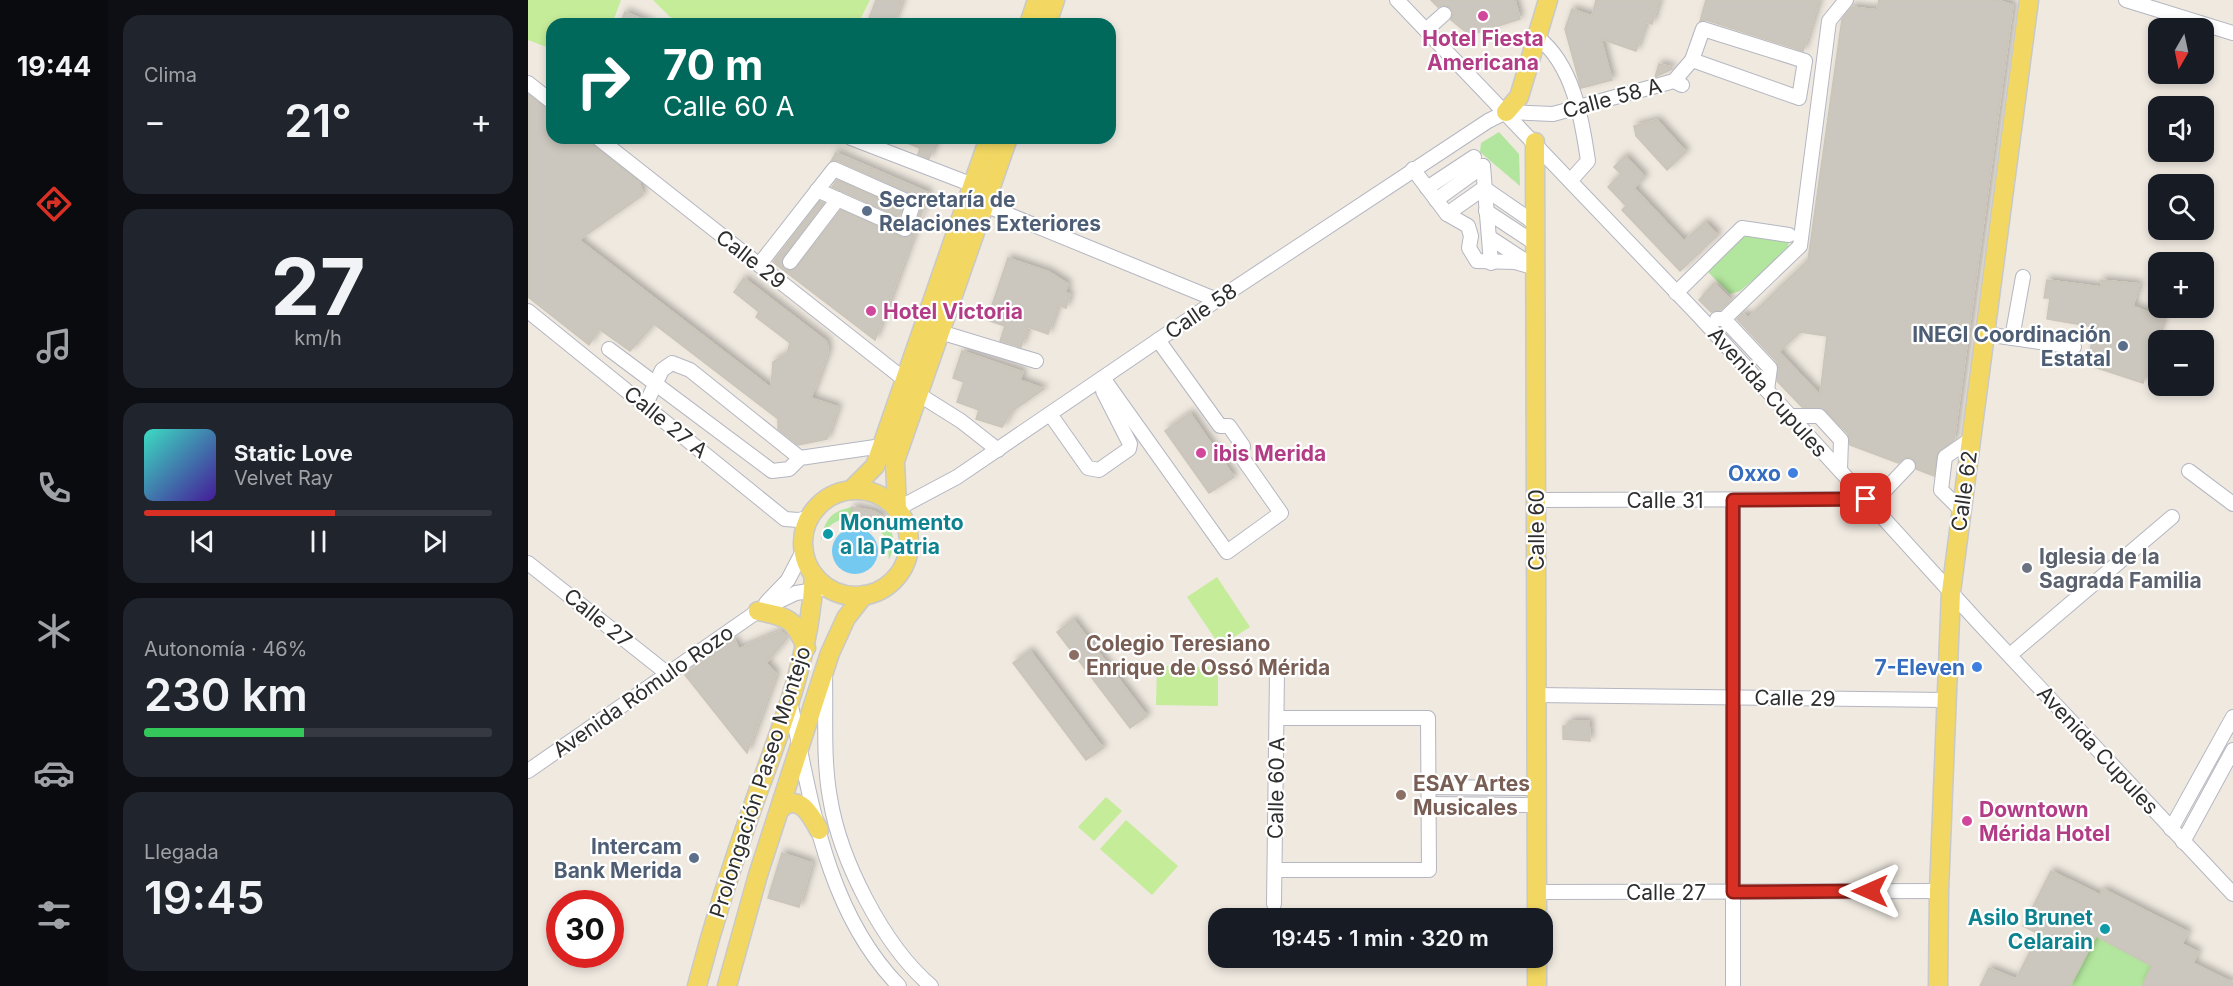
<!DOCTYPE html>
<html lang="es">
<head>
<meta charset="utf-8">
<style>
  :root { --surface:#171b24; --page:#20242c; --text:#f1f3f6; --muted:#9ea1a6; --line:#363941; --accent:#d93025 }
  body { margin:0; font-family:Inter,sans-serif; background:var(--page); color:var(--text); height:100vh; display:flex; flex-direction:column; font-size:22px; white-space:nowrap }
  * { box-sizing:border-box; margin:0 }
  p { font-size:20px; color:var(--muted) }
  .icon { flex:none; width:33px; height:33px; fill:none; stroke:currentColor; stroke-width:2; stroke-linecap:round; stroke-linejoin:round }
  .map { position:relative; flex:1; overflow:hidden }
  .panel { display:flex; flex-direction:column; gap:15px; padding:15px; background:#0d0f14; width:420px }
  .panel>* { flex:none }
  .top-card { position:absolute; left:18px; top:18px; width:570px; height:126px; border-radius:18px; box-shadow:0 3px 9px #0003; background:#00695c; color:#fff; overflow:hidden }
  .needle { width:39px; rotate:189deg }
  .fabs { position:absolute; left:1620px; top:18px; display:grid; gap:12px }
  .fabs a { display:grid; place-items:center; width:66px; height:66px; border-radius:12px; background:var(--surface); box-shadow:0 3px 9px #0003; font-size:30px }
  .speed { position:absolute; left:18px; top:890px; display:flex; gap:12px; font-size:30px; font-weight:700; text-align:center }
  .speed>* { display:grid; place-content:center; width:78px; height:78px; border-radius:50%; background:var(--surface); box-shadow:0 3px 9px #0003; line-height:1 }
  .speed .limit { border:9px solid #d22; background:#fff; color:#111 }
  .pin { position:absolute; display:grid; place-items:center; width:51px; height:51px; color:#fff; margin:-26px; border-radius:12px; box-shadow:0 3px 9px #0006 }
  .me { position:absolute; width:66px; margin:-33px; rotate:270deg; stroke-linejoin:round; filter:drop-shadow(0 0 4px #0008) }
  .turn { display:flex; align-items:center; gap:21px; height:126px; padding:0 18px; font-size:27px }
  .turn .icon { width:78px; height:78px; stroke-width:2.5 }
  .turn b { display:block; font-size:42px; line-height:51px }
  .big { font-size:45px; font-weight:600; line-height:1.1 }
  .panel .tile { flex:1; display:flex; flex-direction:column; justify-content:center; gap:9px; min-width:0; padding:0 21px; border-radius:18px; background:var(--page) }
  .panel .dial { align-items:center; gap:0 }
  .dial b { font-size:78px; line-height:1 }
  .song { display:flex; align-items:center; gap:18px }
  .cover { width:72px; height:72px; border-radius:9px; background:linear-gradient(135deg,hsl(170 70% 55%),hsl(260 70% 35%)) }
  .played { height:6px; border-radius:3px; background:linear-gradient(90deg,var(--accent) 55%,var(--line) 55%) }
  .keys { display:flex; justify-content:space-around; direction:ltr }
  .heat { display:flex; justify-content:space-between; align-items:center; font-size:33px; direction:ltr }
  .charge { height:9px; border-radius:4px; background:linear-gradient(90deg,#34c759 46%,var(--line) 0) }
  .trip { position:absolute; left:680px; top:908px; width:345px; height:60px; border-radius:18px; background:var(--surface); box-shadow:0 3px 9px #0003; font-weight:600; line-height:60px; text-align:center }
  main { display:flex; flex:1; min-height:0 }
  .tabs { display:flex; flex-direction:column; width:108px; justify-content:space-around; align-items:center; background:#090b0e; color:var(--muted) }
  .tabs .icon { width:42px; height:42px }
  .tabs .current { color:var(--accent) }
  .tabs b { font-size:27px; color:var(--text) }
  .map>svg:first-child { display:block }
</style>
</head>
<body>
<main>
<nav class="tabs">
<b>19:44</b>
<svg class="icon current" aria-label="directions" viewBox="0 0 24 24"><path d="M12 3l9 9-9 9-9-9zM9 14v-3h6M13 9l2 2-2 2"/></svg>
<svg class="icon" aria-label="music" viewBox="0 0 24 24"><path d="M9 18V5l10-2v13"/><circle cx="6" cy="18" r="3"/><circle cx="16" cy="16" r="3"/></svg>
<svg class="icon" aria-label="phone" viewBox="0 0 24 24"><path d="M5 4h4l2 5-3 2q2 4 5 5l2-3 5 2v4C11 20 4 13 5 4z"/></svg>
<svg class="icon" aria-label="climate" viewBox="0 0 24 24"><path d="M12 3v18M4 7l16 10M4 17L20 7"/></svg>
<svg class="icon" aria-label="car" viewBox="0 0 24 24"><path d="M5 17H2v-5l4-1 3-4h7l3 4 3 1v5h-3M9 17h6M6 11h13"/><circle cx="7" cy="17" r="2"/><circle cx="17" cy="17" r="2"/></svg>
<svg class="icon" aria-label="filters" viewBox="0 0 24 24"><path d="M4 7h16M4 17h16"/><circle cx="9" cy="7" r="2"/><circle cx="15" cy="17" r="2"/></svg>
</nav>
<section class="panel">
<div class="tile"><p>Clima</p>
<div class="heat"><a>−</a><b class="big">21°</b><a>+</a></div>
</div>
<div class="tile dial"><b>27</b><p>km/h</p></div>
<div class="tile">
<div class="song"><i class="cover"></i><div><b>Static Love</b><p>Velvet Ray</p></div></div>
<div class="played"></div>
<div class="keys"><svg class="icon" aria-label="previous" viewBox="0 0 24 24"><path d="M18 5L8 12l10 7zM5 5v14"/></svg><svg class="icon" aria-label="pause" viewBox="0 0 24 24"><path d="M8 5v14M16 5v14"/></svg><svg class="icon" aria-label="next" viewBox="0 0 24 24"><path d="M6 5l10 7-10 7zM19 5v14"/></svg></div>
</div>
<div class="tile"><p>Autonomía · 46%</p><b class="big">230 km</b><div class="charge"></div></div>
<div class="tile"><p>Llegada</p><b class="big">19:45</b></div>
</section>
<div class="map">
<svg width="1705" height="986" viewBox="0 0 1705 986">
  <defs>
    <filter id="shadow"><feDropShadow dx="3.5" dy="-3.5" stdDeviation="3" flood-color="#0004"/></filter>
  </defs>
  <rect width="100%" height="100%" fill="#efe9e0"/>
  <g fill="#b2e59d">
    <polygon points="971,132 991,154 992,186 952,152 953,143"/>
    <polygon points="1214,228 1261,235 1260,251 1212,291 1202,294 1174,266"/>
    <path d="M324 507V518C306 519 295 528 292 545 296 522 300 512 324 507Z"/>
    <path d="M355 518C367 533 368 543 361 560L359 540 348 525Z"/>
    <polygon points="1568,936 1624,966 1614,986 1542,986"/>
  </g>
  <g fill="#c5ec99">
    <polygon points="0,0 93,0 84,24 24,24 24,49 0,40"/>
    <polygon points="125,0 342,0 330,24 160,24 142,17"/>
    <polygon points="689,577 722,627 692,646 659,597"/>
    <polygon points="629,666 690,667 690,706 628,705"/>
    <polygon points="578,797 594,811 566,841 550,827"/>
    <polygon points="598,820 650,866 624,895 572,849"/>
  </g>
  <circle fill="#74c9f0" cx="327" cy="551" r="23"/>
  <g fill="#cbc7be" stroke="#cbc5b9" stroke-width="1.5" fill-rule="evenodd" filter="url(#shadow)">
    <polygon points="348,0 374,0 365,24 339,24"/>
    <polygon points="903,0 987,0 992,19 948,33 947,30 939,33 923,20 925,13 922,8 915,5 910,7"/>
    <polygon points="1068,0 1131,0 1124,24 1118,22 1108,51 1073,39 1084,80 1053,88 1037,29 1044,9 1064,16"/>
    <polygon points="1178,0 1291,0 1275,51 1178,20 1172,21"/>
    <path d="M1351 0H1469L1485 5 1426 440 1409 453 1406 476 1388 469V463L1383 457 1377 458 1370 463 1322 445 1320 434 1297 410 1274 407 1249 381V362L1209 319 1215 313 1220 318 1280 260 1314 19 1324 7 1349 10ZM1272 332 1299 336 1292 395 1251 352Z"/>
    <polygon points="97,12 125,24 92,24"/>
    <polygon points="1131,64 1144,67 1144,69 1127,77"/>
    <polygon points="0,94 24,113 24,138 56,138 111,181 115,195 51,240 243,388 245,362 259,354 262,343 228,317 231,312 206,292 216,278 299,342 300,352 283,398 310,407 299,439 270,445 250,429 250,419 126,324 102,351 71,329 61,345 0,297"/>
    <polygon points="1129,120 1158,152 1139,170 1108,136 1106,126"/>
    <polygon points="367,138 409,138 401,159 390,154 392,148"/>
    <polygon points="308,153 401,193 347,340 245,262 292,201 296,203 255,257 254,265 257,269 265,270 269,267 313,210 373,237 379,238 385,232 394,206 392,198 310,161 303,161"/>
    <polygon points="1097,156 1117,177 1106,188 1156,241 1177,222 1190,235 1152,271 1094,210 1098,206 1080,187 1093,174 1086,167"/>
    <polygon points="309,180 374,209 371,217 304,187"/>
    <polygon points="480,258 521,272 540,284 537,293 542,294 538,308 530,305 520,334 500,327 493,347 472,341 477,326 459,320"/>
    <polygon points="1519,280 1573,287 1573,280 1611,284 1605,306 1635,319 1615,383 1560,365 1566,327 1519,319 1522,298 1516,298"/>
    <polygon points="1186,283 1203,300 1192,310 1183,312 1171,300"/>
    <polygon points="434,351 495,372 492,380 516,389 483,412 474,427 448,419 451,410 429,402 436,382 425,378"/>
    <polygon points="662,413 706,477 681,493 637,431"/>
    <polygon points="324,507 345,511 356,517 344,529 324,522"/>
    <polygon points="545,619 619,716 602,728 529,632"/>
    <polygon points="253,631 260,637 238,663 248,674 219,753 157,675 206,639 211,649"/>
    <polygon points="502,651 575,748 558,760 485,663"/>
    <polygon points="1041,721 1061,721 1062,741 1035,739 1035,726 1041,726"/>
    <polygon points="254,853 284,863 271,907 240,898"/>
    <polygon points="1523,871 1572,895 1575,889 1660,932 1654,944 1670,952 1665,963 1705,983 1705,986 1614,986 1624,966 1568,936 1542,986 1452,986 1461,968 1488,979 1511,934 1495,926"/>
  </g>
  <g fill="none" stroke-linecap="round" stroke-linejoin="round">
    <defs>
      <g id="minor">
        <polyline points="869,0 1173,318 1450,622 1705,894"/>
        <polyline points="1598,0 1705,33"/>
        <polygon points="1175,29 1277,61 1271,98 1164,60"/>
        <polyline points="898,30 916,14"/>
        <path d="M1009 37C1045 64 1054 119 1060 161L1043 180"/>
        <polyline points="1146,81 1164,60"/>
        <polyline points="0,83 24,102"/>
        <polyline points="70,138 377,380"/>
        <polyline points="323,138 445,185"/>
        <polyline points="955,166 963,263"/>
        <polyline points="885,169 919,214 940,226 943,236 941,248 949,261 987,262 1008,268"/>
        <polyline points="899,188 946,157"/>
        <polyline points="908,200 955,166"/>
        <polyline points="457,205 689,300"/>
        <polyline points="958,211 1008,244"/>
        <polyline points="919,214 956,188 1008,224"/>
        <polyline points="961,237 999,262"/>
        <polyline points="262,262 310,199"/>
        <polyline points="231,265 306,169 385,204 377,229 289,190"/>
        <polyline points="1148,293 1214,228 1261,235"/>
        <polyline points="0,311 257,519 270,520 281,518"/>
        <polyline points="1189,319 1196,319 1242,368 1239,390"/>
        <polyline points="1196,319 1272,246 1301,21 1318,0"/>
        <polyline points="412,332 508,361"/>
        <polyline points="1457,334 1546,347"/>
        <polyline points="1484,338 1495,277"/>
        <polyline points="81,349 244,471 261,469 272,458 354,446"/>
        <polyline points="575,378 699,552 753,513 713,456 715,446 701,426 692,426 630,340"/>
        <polyline points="390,394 433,421 470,450"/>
        <polyline points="117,406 134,370 144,363 162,370 272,458"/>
        <polyline points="522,414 560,468 571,470 601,449 602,444 575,391"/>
        <polyline points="1262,416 1291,416 1313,440 1312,470"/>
        <polyline points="1661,471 1705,504"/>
        <polyline points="1008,500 1338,499"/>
        <polyline points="1205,500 1205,986"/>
        <polyline points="1343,505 1380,466"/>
        <polyline points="369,509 429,477 689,300 960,121 978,112 1025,114 1146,81 1154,85"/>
        <polyline points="1433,510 1413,490 1417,457 1443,439"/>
        <polyline points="0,563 140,674"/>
        <polyline points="238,603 260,580 275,551"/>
        <polyline points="1482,655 1644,517"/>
        <path d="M297 678C298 717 295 759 302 798 312 860 355 945 403 986"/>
        <polyline points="1008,695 1417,700"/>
        <path d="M262 701C283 799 297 910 371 986"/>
        <polyline points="0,771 230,611 268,593 300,588"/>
        <polyline points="900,787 1009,788"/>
        <polyline points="900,804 1008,805"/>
        <polyline points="1643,829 1705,717"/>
        <polyline points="1655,842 1705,750"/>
        <polyline points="747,870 901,870 900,718 749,718"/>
        <polyline points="1008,892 1411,891"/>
        <polyline points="746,904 749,673"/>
      </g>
      <g id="major">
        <polyline points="501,24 509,0"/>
        <polyline points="519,24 527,0"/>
        <polyline points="978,112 991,97 1020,0"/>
        <polyline points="1007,142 1009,918"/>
        <polyline points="323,490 347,466 461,138"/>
        <circle cx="328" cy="543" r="53"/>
        <polyline points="369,509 367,461 480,138"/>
        <path d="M230 611C260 617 267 619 278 648"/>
        <path d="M252 809C271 792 283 815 291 830"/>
        <polyline points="1009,957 1009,986"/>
        <path d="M169 986C185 924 204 864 226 803 254 725 282 659 286 575"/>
        <polyline points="199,986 230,875 302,653 318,618 336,595"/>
        <polyline points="1410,986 1411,891 1423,592 1501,0"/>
      </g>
    </defs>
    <use href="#minor" stroke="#b4b6c1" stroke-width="16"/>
    <use href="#major" stroke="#c9c9c9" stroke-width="21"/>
    <use href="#minor" stroke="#fff" stroke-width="14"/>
    <use href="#major" stroke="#f2d862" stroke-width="18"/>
  </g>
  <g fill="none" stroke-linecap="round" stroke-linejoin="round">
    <defs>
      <polyline id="route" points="1338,499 1205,500 1205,892 1342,891"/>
    </defs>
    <use href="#route" stroke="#8d1f18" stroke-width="15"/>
    <use href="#route" stroke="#d93025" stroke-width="10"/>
  </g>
  <g fill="#d1479c" stroke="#fff" stroke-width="2">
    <circle cx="955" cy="16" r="6"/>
    <circle cx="343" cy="311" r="6"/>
    <circle cx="673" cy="453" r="6"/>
    <circle cx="1439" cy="821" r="6"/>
  </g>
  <g fill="#5c6f8a" stroke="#fff" stroke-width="2">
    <circle cx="339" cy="211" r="6"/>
    <circle cx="1595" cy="346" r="6"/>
    <circle cx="166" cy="858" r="6"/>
  </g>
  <g fill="#3f7fe0" stroke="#fff" stroke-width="2">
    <circle cx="1265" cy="473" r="6"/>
    <circle cx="1449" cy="667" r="6"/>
  </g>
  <g fill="#0f9aa8" stroke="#fff" stroke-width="2">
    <circle cx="300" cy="534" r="6"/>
    <circle cx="1577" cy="929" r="6"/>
  </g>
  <circle fill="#6b7280" stroke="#fff" stroke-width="2" cx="1499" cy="568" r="6"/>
  <g fill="#8d6e63" stroke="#fff" stroke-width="2">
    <circle cx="546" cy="655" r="6"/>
    <circle cx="873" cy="795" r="6"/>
  </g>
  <g text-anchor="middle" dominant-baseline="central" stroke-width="4.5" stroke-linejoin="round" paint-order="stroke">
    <g font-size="21" font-weight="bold" fill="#b23c85" stroke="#fff" text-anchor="start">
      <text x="955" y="38" text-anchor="middle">Hotel Fiesta<tspan x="955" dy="24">Americana</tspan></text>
      <text x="355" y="311">Hotel Victoria</text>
      <text x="685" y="453">ibis Merida</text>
      <text x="1451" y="809">Downtown<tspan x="1451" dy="24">Mérida Hotel</tspan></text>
    </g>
    <g font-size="21" fill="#2e2e2e" stroke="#fff">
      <text transform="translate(1084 98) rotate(-15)">Calle 58 A</text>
      <text transform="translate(223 259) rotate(38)">Calle 29</text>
      <text transform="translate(673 311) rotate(-34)">Calle 58</text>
      <text transform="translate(1240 392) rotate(48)">Avenida Cupules</text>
      <text transform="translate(138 422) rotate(39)">Calle 27 A</text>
      <text transform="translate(1436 491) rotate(-82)">Calle 62</text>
      <text x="1137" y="500">Calle 31</text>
      <text transform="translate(1008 530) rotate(-90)">Calle 60</text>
      <text transform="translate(70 618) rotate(39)">Calle 27</text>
      <text transform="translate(115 691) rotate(-35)">Avenida Rómulo Rozo</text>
      <text transform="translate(1267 698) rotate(1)">Calle 29</text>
      <text transform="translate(1570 750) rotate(47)">Avenida Cupules</text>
      <text transform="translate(232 782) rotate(-72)">Prolongación Paseo Montejo</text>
      <text transform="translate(748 788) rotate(-89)">Calle 60 A</text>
      <text x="1138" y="892">Calle 27</text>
    </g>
    <g font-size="21" font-weight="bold" fill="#4e5e75" stroke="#fff" text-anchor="end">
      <text x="351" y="199" text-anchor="start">Secretaría de<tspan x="351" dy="24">Relaciones Exteriores</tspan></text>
      <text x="1583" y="334">INEGI Coordinación<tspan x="1583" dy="24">Estatal</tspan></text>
      <text x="154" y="846">Intercam<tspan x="154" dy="24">Bank Merida</tspan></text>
    </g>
    <g font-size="21" font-weight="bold" fill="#366cbe" stroke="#fff" text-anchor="end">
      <text x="1253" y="473">Oxxo</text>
      <text x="1437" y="667">7-Eleven</text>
    </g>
    <g font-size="21" font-weight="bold" fill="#0d838f" stroke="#fff" text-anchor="start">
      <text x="312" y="522">Monumento<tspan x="312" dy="24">a la Patria</tspan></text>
      <text x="1565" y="917" text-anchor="end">Asilo Brunet<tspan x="1565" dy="24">Celarain</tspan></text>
    </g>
    <g font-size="21" font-weight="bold" fill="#5b616d" stroke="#fff" text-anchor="start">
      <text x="1511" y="556">Iglesia de la<tspan x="1511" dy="24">Sagrada Familia</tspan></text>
    </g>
    <g font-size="21" font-weight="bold" fill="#785e54" stroke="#fff" text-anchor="start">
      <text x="558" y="643">Colegio Teresiano<tspan x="558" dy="24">Enrique de Ossó Mérida</tspan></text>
      <text x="885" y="783">ESAY Artes<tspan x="885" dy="24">Musicales</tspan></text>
    </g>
  </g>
</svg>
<div class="fabs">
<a><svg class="needle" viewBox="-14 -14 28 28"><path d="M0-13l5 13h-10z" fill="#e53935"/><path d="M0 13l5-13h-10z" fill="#9ea1a6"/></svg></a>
<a><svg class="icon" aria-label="sound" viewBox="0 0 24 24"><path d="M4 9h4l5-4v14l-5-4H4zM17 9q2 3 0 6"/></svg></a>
<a><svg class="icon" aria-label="search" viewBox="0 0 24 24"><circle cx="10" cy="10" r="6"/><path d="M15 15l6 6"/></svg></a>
<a>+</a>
<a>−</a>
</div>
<div class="speed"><div class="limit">30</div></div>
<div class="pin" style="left:1338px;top:499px;background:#d93025"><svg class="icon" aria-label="arrive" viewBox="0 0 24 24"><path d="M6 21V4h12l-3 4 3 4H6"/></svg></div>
<svg class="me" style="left:1342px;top:891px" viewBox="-20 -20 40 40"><path d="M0-17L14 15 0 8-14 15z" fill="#d93025" stroke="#fff" stroke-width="4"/></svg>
<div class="trip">19:45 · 1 min · 320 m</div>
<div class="top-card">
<div class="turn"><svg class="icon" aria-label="right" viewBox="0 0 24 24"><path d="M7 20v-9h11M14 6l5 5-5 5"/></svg><div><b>70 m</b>Calle 60 A</div></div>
</div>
</div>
</main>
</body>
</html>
